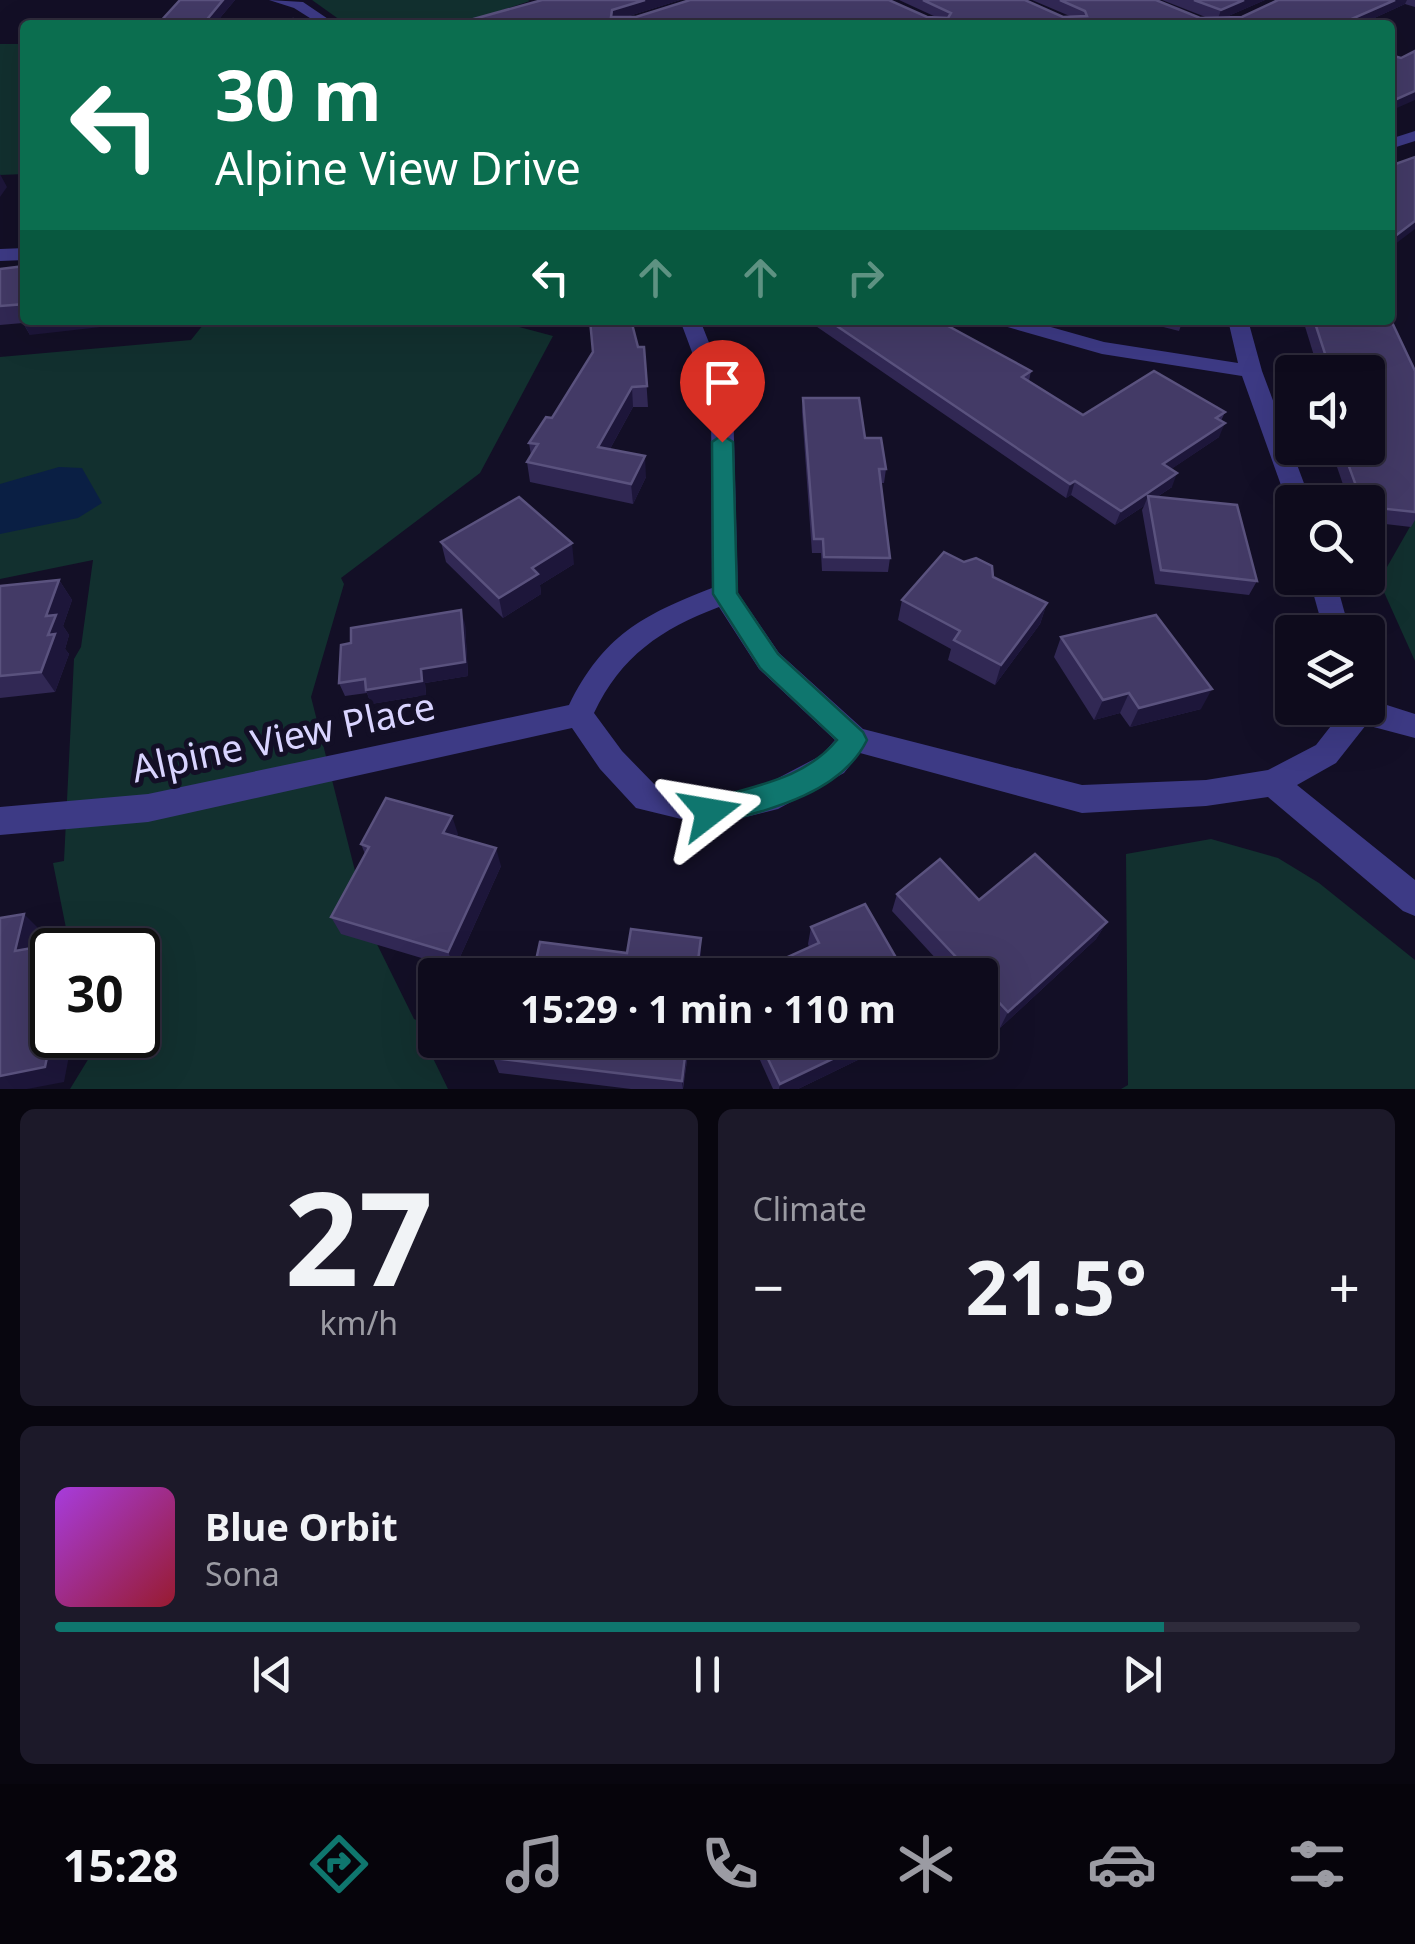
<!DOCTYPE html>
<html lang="en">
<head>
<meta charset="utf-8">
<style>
  :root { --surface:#0e0b1c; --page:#1c1929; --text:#f1f3f6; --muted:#9b9ba3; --line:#2e2b3b; --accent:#0f766e }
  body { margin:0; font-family:"Noto Sans",sans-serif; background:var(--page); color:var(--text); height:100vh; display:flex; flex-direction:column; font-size:38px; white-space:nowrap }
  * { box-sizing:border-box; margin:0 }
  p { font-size:32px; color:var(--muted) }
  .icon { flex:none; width:55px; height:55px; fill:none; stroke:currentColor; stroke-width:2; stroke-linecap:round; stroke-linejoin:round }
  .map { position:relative; height:1089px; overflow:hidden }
  .side { display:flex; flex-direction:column; gap:20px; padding:20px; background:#08060f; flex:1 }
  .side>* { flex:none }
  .top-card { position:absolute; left:20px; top:20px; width:1375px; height:305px; border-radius:10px; box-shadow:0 10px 40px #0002,0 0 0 2px var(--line); background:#0b6e4f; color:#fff; overflow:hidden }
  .controls { position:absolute; left:1275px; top:355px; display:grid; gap:20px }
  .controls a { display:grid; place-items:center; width:110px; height:110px; border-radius:10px; background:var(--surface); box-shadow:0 10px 40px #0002,0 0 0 2px var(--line); font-size:50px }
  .speed { position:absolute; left:30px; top:928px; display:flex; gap:20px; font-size:50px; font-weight:700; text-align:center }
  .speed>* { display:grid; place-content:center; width:130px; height:130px; border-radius:50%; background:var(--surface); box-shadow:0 10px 40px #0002,0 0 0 2px var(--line); line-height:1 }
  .speed .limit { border:5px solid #111; border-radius:15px; background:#fff; color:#111 }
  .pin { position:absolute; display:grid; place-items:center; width:85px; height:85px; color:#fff; margin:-102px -42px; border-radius:50% 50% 50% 0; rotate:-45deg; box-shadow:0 0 10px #0007 }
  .pin .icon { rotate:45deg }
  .me { position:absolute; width:110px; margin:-55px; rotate:76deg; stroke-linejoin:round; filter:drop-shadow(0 0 8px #0008) }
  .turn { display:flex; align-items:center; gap:35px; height:210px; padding:0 30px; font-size:45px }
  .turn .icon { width:130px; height:130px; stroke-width:2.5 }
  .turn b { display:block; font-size:70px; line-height:85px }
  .lanes { display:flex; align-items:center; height:95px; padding:0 30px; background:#0003; justify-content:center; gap:50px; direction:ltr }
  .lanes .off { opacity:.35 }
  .big { font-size:75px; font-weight:700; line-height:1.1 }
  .side .tile { flex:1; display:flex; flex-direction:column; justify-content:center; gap:15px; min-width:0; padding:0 35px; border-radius:15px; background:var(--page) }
  .side .dial { align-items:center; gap:0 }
  .dial b { font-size:130px; line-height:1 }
  .song { display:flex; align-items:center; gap:30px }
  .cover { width:120px; height:120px; border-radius:15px; background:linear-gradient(135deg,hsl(280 70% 55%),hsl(350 70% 35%)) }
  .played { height:10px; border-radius:5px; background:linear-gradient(90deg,var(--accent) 85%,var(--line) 85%) }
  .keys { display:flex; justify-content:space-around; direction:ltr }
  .heat { display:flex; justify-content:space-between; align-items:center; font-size:55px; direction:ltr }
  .side .tiles { flex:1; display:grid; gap:20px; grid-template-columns:1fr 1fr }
  .tile:last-child { grid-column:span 2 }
  .trip { position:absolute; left:418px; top:958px; width:580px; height:100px; border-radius:10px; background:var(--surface); box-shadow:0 10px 40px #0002,0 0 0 2px var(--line); font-weight:700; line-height:100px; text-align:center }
  .menu { display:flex; height:160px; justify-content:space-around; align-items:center; background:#06040b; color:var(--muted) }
  .menu .icon { width:70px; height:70px }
  .menu .current { color:var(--accent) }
  .menu b { font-size:45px; color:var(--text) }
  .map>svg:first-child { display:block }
</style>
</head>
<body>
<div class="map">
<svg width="1415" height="1089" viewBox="0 0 1415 1089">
  <rect width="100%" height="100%" fill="#130f26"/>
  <g fill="#12302f">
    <polygon points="312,0 528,0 530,1 456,25 347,25"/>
    <polygon points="0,44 25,44 25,174 0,175"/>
    <polygon points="207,320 493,320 553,336 480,473 341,578 344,584 311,697 370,930 414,1019 435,1028 431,1054 448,1089 70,1089 103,1035 138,1035 138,950 70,948 53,863 64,861 74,659 81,647 93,560 0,579 0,357 191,340"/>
    <polygon points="1415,518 1415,661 1379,581"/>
    <polygon points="1211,839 1278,858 1319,883 1415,960 1415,1089 1121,1089 1128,1085 1126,854"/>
  </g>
  <polygon fill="#0a1f44" points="59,467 82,468 102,503 78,518 0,534 0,484"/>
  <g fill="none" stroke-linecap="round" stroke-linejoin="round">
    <g fill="#3d3a85" fill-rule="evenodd">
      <polygon points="269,0 303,2 337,25 321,25 294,8"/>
      <polygon points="1415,131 1415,141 1390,149 1390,139"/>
      <polygon points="25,248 25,260 0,261 0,249"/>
      <path d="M680 320H700L733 403 738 593 779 653 863 729 1082 785 1206 780 1268 770 1316 745 1345 708H1368V699L1415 714V738L1366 725 1336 763 1297 785 1415 880V916L1403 911 1268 797 1206 806 1082 813 860 753 844 773 778 809 710 826 636 808 600 769 572 728 148 822 0 835V807L148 794 569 705C603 636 642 615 712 588L711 403ZM719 607 759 669 835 740 822 755 761 787 710 798 656 786 622 751 594 713C621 656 661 629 719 607Z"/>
      <polygon points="994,320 1026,320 1104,342 1238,363 1228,320 1248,320 1262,371 1311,502 1292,502 1292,508 1287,502 1242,376 1102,354 997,324"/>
      <polygon points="1309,578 1335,578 1350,632 1324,632"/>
    </g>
  </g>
  <g fill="#312854">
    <polygon points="180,0 235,0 214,25 160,25 159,23"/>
    <polygon points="542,0 680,0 626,17 936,17 899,0 1025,0 1063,17 1072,17 1032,0 1156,0 1200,18 1208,18 1162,0 1265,0 1226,17 1242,17 1278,0 1415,0 1415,7 1405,4 1359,25 452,25"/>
    <polygon points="25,266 30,335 23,323 0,325 0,269"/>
    <polygon points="807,320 937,320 1031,371 1029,381 1083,415 1225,412 1221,421 1219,437 1171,469 1172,487 1157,497 1257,581 1249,595 1155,584 1142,510 1144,506 1115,525 1071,495 1066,498"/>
    <polygon points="1136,320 1183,320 1179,331"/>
    <polygon points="1303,320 1390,320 1415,371 1415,520 1411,527 1368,522 1368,502 1349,502 1337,467 1345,453 1343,448 1368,448 1368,372 1319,372"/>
    <polygon points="638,347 644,347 648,407 633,407 610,449 646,477 633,504 530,482 527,462 531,455 529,443 552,418"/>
    <polygon points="803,398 865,438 886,469 884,483 881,483 890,558 888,572 822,571 821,553 812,553 802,412"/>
    <polygon points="441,542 574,564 540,585 541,594 503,618 446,562"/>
    <polygon points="993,577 1047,603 1040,624 995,685 948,660 951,649 898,620 902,600"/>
    <polygon points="59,580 72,600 63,626 69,635 65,649 69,654 55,692 0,698 0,586"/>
    <polygon points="465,624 468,676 425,683 426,695 371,704 367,693 345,696 339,683"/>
    <polygon points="1061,637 1201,709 1130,727 1120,713 1094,720 1054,657"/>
    <polygon points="458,834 456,837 501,866 455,968 341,934 331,917 365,854 361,844"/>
    <polygon points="897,894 1107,922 1096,939 1000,1028 980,1007 980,975 951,975 892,911"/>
    <polygon points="811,927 906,975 760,975 761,969 809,947 808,944"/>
    <polygon points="690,1040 683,1089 631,1089 499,1073 493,1058"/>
    <polygon points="751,1040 899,1040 798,1089 773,1089"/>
  </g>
  <g fill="#1d163a">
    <polygon points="223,0 235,0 214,25 204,25 204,23"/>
    <polygon points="645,0 680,0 613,21 611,17 612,10"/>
    <polygon points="1244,0 1265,0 1217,21 1221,10"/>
    <polygon points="1395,0 1407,0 1405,4 1359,25 1338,25"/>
    <polygon points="1415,91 1415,100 1390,111 1390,102"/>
    <polygon points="0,174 7,187 0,197"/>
    <polygon points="1415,221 1415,229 1390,248 1390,240"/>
    <polygon points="20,317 25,317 25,320 163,320 30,335"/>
    <polygon points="632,387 633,407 600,467 598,447"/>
    <polygon points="1225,423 1219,437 1158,478 1163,464"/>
    <polygon points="645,456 646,477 633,504 631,484"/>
    <polygon points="1177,473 1172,487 1149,502 1148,496 1144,506 1115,525 1121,511"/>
    <polygon points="1075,481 1071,495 1066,498 1070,484"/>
    <polygon points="572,543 574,564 540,585 541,594 503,618 499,598 532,568"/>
    <polygon points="59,580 72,600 63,626 69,635 65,649 69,654 55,692 41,672 48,635 46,616"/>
    <polygon points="1047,603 1040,624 995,685 1001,665"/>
    <polygon points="461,610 465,624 468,676 425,683 426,695 371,704 366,690"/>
    <polygon points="1212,689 1201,709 1130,727 1139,708"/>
    <polygon points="1129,693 1120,713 1094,720 1103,700"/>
    <polygon points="452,816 458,834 449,851 443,833"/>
    <polygon points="496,848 501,866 455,968 448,952"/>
    <polygon points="24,914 41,931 33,968 15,951"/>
    <polygon points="1107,922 1096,939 1000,1028 1008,1012"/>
    <polygon points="701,938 701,955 699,975 696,975"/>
    <polygon points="72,941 81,950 70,950"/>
    <polygon points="52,1035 73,1035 64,1082 27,1089 0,1089 0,1076"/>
    <polygon points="687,1040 690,1040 682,1089 682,1081"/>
    <polygon points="872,1040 899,1040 798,1089 779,1089 780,1084"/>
  </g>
  <g fill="#433a66" stroke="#5a527e" stroke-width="2.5">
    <polygon points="180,0 223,0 204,23 159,23"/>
    <polygon points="542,0 645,0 612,10 611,17 636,17 690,0 889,0 927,17 948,18 951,13 923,0 1025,0 1063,17 1087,16 1085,11 1060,0 1156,0 1200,18 1242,17 1278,0 1395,0 1338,25 452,25"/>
    <polygon points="1194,0 1244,0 1221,10"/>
    <polygon points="293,19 302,25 269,25"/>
    <polygon points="1415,51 1415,91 1390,102 1390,55 1401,58"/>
    <polygon points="1415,157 1415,221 1390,240 1390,166"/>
    <polygon points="25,266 25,304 0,306 0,269"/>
    <polygon points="1390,318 1415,371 1415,512 1368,507 1368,502 1362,502 1344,453 1358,454 1356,448 1368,448 1368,372 1331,372 1314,320 1390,320"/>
    <polygon points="590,320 631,320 638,347 644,347 647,386 632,387 598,447 645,456 631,484 527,462 538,444 529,443 546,417 552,418 593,352"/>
    <polygon points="828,320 937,320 1031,371 1022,377 1083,415 1154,371 1225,412 1216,418 1225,423 1163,464 1177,473 1121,511 1075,481 1070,484"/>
    <polygon points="803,398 859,398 865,438 881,438 886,469 879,469 890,558 824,557 823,539 814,539"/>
    <polygon points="1148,496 1237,505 1257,581 1161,570"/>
    <polygon points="519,497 572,543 532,568 538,574 499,598 441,542"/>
    <polygon points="944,552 964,562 976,558 992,566 993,577 1047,603 1001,665 954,640 960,631 902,600"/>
    <polygon points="59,580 46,616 56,615 48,635 55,634 41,672 0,676 0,586"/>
    <polygon points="461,610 465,662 421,669 422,681 366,690 365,679 339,683 341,645 351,643 351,628"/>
    <polygon points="1156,615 1212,689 1139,708 1129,693 1103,700 1061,637"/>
    <polygon points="386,798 452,816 443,833 496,848 448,952 331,917 369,847 361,844"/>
    <polygon points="1035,854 1107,922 1008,1012 980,982 980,975 973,975 897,894 940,859 979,900"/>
    <polygon points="865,904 906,975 761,975 763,974 761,969 819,943 811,927"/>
    <polygon points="24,914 15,951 72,941 70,950 52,950 52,1033 45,1067 0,1076 0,918"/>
    <polygon points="631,929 701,938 696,975 514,975 517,963 535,965 540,942 627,953"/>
    <polygon points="497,1040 687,1040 682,1081 493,1058"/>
    <polygon points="759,1040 872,1040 780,1084"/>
  </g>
  <path fill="#0f766e" stroke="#0a4d48" stroke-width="2.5" d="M722 435 733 442 737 593 778 654 863 732 867 740C840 795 765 811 710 825L700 821 696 812 700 803C748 786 802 782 837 740L760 668 713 594 712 442Z"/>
  <g text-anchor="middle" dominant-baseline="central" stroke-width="10" stroke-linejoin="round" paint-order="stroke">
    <g font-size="38" fill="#d9d4ff" stroke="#130f26">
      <text transform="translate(283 736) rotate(-12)">Alpine View Place</text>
    </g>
  </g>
</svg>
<div class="controls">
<a><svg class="icon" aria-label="sound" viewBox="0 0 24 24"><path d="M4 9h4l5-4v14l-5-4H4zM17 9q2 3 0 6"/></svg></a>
<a><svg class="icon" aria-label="search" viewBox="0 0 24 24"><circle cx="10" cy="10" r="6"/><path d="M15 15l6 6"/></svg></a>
<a><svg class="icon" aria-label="layers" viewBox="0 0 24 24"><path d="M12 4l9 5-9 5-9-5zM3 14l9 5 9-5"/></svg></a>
</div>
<div class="speed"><div class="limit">30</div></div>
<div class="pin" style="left:722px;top:442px;background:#d93025"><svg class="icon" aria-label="arrive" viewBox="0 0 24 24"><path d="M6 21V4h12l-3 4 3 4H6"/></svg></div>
<svg class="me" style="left:710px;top:812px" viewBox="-20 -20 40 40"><path d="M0-17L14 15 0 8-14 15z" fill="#0f766e" stroke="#fff" stroke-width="4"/></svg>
<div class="trip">15:29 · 1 min · 110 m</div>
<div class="top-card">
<div class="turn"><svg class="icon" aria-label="left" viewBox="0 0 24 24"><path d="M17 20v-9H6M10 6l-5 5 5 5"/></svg><div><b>30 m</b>Alpine View Drive</div></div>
<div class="lanes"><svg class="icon" aria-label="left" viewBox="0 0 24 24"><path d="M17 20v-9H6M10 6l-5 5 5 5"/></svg><svg class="icon off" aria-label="ahead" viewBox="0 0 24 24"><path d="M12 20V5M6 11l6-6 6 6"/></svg><svg class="icon off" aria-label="ahead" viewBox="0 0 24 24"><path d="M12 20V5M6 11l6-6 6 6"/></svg><svg class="icon off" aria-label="right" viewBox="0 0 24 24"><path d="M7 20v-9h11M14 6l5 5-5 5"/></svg></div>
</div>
</div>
<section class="side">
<div class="tiles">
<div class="tile dial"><b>27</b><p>km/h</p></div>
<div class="tile"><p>Climate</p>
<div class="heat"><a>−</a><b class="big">21.5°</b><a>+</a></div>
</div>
<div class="tile">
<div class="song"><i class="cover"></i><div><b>Blue Orbit</b><p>Sona</p></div></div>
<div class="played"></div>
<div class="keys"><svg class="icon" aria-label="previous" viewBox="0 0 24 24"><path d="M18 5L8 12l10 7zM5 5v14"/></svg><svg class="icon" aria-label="pause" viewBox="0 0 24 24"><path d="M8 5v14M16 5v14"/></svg><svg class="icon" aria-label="next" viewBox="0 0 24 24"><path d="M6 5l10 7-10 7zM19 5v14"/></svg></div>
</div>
</div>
</section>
<nav class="menu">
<b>15:28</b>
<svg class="icon current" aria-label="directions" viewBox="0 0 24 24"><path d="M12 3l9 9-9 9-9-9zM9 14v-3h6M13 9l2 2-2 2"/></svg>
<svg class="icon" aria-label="music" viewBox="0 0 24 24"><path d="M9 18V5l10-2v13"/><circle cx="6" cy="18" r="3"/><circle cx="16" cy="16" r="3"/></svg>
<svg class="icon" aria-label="phone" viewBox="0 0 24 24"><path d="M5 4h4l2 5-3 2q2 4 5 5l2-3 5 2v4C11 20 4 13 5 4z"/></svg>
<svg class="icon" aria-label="climate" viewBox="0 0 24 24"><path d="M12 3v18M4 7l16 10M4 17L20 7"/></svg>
<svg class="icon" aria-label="car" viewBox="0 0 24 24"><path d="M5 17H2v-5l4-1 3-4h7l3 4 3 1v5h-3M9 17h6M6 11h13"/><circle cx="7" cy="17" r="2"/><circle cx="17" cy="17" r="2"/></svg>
<svg class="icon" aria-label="filters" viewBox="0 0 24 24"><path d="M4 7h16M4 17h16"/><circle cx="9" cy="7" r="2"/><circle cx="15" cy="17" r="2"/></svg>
</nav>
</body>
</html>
